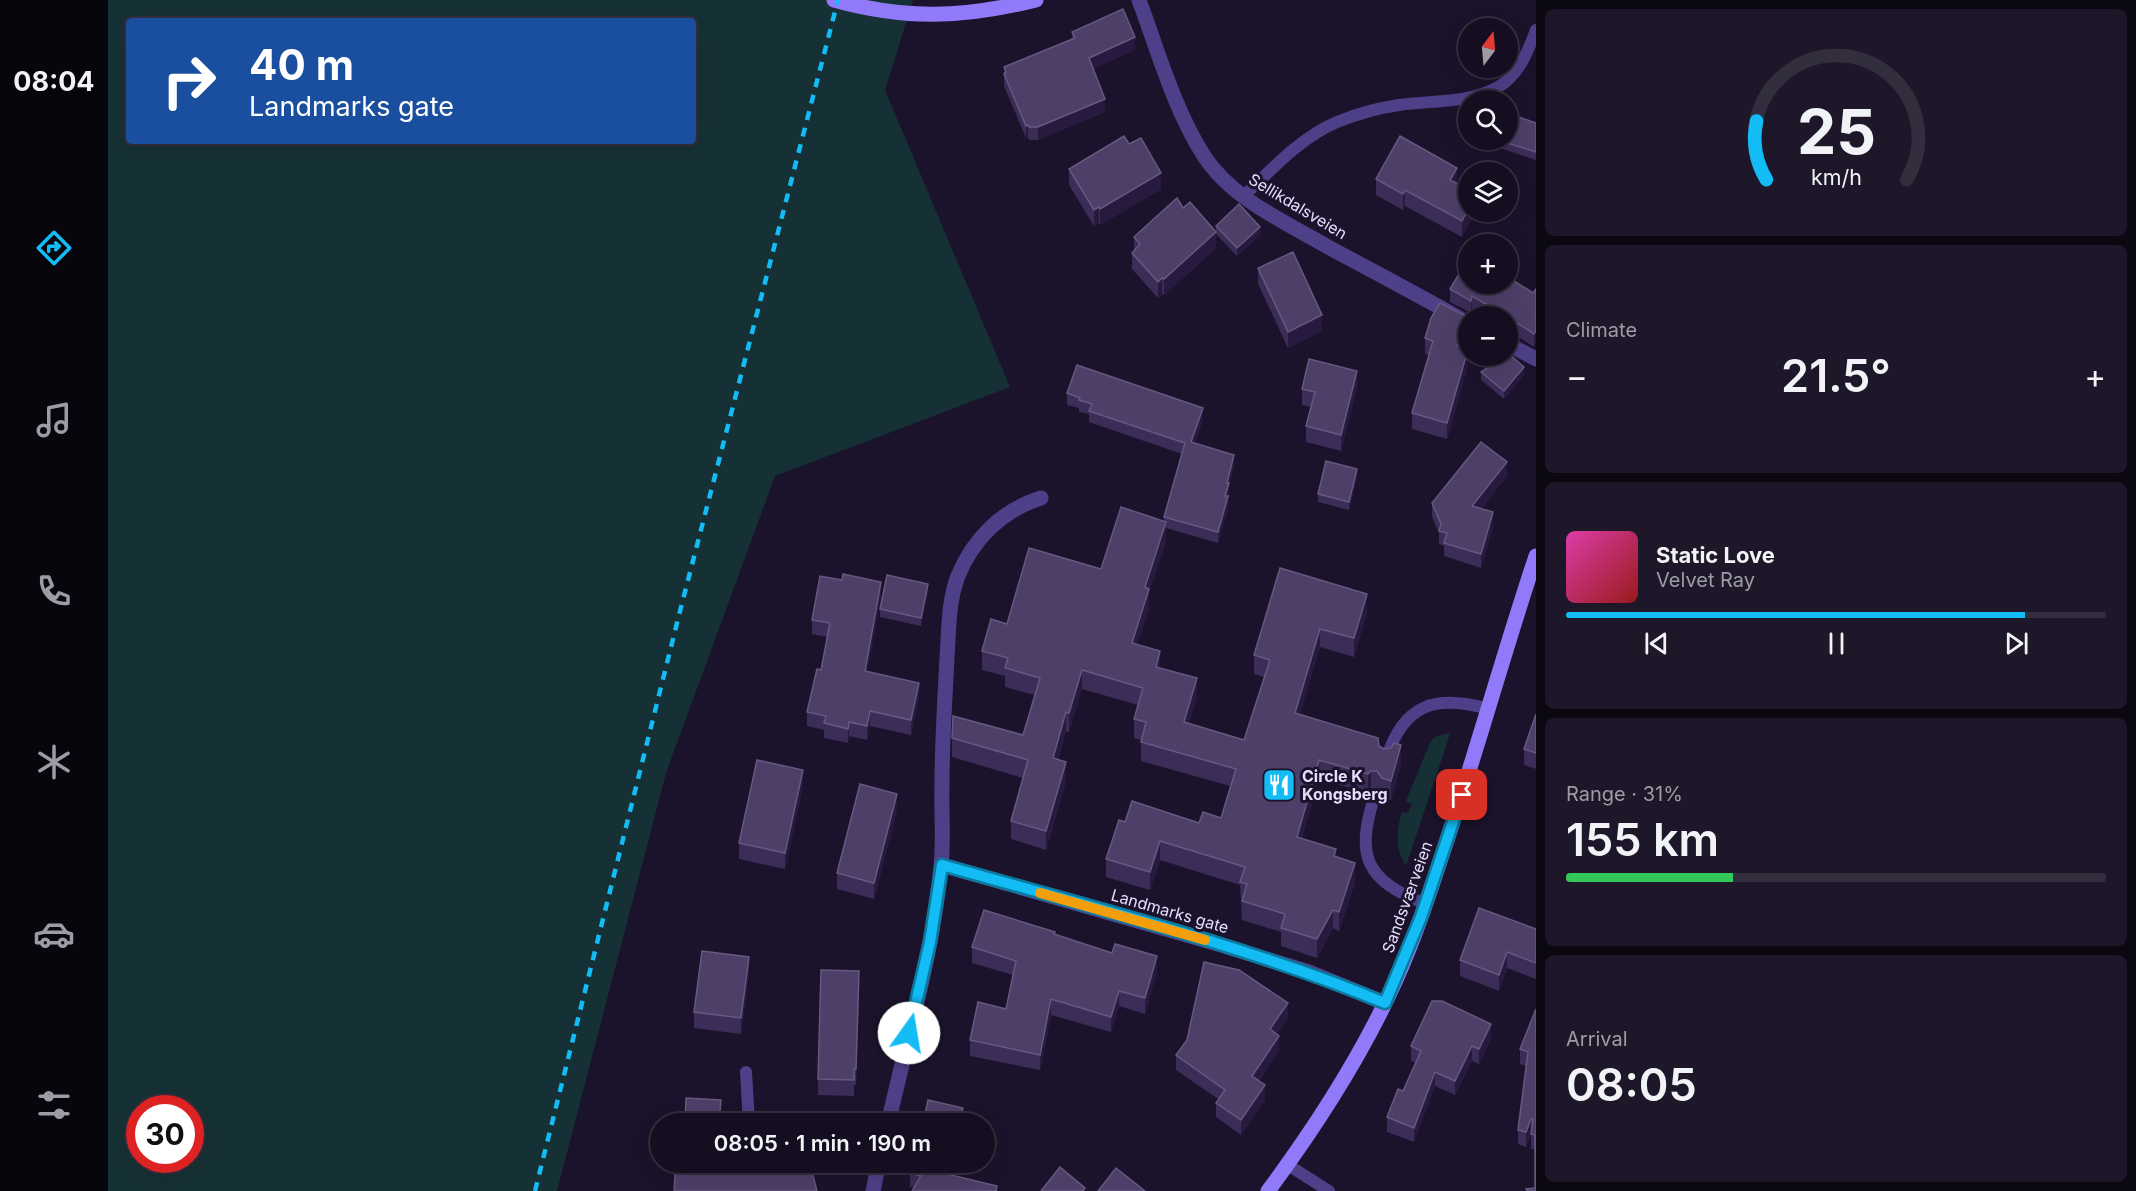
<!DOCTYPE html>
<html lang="en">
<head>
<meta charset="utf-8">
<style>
  :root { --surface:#140e20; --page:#1d1729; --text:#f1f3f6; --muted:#9d9ca5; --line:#332e3e; --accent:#13bcf5 }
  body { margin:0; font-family:Inter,sans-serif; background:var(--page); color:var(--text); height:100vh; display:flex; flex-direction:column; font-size:22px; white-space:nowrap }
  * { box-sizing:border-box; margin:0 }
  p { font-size:20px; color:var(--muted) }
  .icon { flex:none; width:33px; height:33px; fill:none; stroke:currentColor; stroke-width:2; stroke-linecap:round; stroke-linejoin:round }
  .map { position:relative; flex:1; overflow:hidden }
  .details { display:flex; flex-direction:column; gap:9px; padding:9px; background:#0b0812; width:600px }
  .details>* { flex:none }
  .hud { position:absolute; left:18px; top:18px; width:570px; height:126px; border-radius:6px; box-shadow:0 6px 24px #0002,0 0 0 2px var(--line); background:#1a4fa0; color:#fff; overflow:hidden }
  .needle { width:39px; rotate:16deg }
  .tools { position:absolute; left:1350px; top:18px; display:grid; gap:12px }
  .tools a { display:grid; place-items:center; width:60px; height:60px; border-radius:50%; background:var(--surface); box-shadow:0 6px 24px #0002,0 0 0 2px var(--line); font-size:30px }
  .speed { position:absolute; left:18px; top:1095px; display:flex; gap:12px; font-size:30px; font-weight:700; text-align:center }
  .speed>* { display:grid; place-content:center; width:78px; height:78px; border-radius:50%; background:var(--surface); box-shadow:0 6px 24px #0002,0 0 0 2px var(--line); line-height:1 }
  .speed .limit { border:9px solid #d22; background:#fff; color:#111 }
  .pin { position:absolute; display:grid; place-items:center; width:51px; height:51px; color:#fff; margin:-26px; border-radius:12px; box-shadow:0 3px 9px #0006 }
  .me { position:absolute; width:66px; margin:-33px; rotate:13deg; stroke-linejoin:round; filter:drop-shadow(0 0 4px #0008) }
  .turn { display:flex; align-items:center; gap:21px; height:126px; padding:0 24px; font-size:27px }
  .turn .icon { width:78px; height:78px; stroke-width:2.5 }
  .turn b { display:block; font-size:42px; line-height:51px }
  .big { font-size:45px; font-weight:600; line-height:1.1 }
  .details .card { flex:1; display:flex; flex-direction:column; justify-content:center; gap:9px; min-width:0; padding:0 21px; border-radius:9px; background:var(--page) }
  .details .dial { align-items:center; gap:0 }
  .dial svg { height:156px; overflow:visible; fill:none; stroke:var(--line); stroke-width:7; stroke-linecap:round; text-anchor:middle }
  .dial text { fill:var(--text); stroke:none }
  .song { display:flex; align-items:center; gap:18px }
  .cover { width:72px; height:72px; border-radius:9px; background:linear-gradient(135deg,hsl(320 70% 55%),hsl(0 70% 35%)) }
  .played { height:6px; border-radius:3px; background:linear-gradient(90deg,var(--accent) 85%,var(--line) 85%) }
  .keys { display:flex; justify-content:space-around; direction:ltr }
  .heat { display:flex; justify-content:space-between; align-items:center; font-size:33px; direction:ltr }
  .charge { height:9px; border-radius:4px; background:linear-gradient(90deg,#34c759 31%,var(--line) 0) }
  .trip { position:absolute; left:542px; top:1113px; width:345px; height:60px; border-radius:30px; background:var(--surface); box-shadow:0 6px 24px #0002,0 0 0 2px var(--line); font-weight:600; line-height:60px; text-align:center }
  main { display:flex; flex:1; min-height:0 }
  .dock { display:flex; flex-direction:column; width:108px; justify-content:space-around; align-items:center; background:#08060d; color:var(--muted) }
  .dock .icon { width:42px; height:42px }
  .dock .active { color:var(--accent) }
  .dock b { font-size:27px; color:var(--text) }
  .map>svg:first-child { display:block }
</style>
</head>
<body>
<main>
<nav class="dock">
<b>08:04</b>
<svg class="icon active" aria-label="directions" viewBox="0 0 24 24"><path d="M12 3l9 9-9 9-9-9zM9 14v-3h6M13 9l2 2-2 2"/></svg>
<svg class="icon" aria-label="music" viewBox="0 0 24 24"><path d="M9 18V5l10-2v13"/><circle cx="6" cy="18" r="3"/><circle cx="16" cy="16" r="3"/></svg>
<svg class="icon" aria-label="phone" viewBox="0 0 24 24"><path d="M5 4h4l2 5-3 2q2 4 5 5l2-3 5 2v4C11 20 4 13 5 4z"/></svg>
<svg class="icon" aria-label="climate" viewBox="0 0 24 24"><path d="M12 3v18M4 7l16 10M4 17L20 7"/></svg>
<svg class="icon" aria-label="car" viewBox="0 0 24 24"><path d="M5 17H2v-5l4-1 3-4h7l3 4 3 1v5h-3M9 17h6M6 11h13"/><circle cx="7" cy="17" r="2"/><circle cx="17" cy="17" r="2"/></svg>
<svg class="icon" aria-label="filters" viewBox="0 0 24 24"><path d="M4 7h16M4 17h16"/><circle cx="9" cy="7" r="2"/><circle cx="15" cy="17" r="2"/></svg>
</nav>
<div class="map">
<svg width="1428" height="1191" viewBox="0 0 1428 1191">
  <rect width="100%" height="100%" fill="#1b132b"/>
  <g fill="#163135" fill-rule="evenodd">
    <path d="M0 0H805L777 90 902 387 667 476 558 773 449 1191H0ZM21 21H585V141H21ZM32 1108H82V1160H32Z"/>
    <path d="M1342 733 1339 743 1298 866C1287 848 1288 831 1294 812L1300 813 1304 804 1298 801 1321 745 1326 737Z"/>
  </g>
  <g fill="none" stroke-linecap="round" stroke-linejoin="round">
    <g stroke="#4e4088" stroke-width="12">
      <path d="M1136 196C1163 170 1193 137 1229 122 1249 114 1270 108 1291 105 1325 100 1360 104 1390 87 1411 75 1420 51 1428 30"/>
      <path d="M1278 760C1295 704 1327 694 1380 709"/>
      <path d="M1266 798C1247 858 1259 881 1318 904"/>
      <polyline points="638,1072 641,1124"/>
      <polyline points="1180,1165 1221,1191"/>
    </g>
    <g stroke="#4e4088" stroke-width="15">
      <path d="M1031 0C1050 51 1066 109 1096 156 1124 199 1177 222 1220 247 1267 272 1314 297 1360 323"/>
      <polyline points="1400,344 1428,359"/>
      <polyline points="834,865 1110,944 1201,972 1277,1003"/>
      <path d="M780 1124C799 1039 825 953 833 866 836 839 833 811 834 784 834 742 837 699 839 657 841 630 840 602 850 576 865 539 894 510 933 498"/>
      <polyline points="765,1191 771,1162"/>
    </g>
    <g stroke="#907af9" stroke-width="15">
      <path d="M726 0C798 20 855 18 928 0"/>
      <path d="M1160 1191C1209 1125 1253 1057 1287 982 1307 938 1322 892 1337 846 1369 750 1396 652 1428 556"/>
    </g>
    <polyline stroke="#13bcf5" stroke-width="4.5" stroke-dasharray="9 8" stroke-linecap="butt" points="427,1191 571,615 730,0"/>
  </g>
  <g fill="#3c2c58">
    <polygon points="964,32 1027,50 985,69 997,112 930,140 921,140 920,137 918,138 896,86 896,67 964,39"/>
    <polygon points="1428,123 1428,160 1386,146 1386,140 1400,140"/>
    <polygon points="1021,144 1053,189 992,225 991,223 986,226 961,185 961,169"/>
    <polygon points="1268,179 1349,183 1360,189 1354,237 1297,206 1295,210 1268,195"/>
    <polygon points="1075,208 1108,232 1108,226 1152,235 1129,256 1108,234 1108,248 1056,295 1054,294 1050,298 1024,269 1024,253 1026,251 1026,237"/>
    <polygon points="1150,268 1214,331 1180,348 1150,284"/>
    <polygon points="1342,289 1425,293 1428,289 1426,347 1400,330 1400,316 1377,316 1364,308 1363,313 1342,302"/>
    <polygon points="1358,332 1353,347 1360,365 1339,439 1304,429 1304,413 1321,355 1317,354 1317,338"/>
    <polygon points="1373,372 1416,375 1396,399 1373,380"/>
    <polygon points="1249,387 1233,451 1198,442 1198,426 1203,407 1194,405 1194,389"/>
    <polygon points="959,393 1095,419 1087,443 1126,466 1121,486 1120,508 1110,543 1058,528 1058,541 1041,592 1041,608 1029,644 1052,668 1089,697 1081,724 1136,740 1156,677 1146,674 1146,655 1172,568 1259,612 1246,657 1212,647 1192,714 1271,746 1293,764 1283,800 1274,797 1269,790 1263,790 1260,793 1211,779 1194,838 1228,857 1247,882 1231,931 1225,928 1209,958 1173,946 1173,932 1134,920 1132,885 1052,860 1042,890 998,877 998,859 1017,822 1091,823 1113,818 1122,786 1033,761 1033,740 1026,738 1026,719 1030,705 974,689 961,732 958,731 950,760 958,781 938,850 903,839 903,821 915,778 844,757 844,738 915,735 927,695 897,687 897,676 874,670 874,651 899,624 993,569 1056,521 1056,517 1074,454 981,422 981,414 971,412 971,408 959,405"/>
    <polygon points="1399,476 1373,509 1385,526 1373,568 1336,556 1336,546 1331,544 1331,533 1324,517 1324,503"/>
    <polygon points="1249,477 1241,510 1210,502 1210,494"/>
    <polygon points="820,592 813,626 772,617 772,609"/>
    <polygon points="773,596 759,671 811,698 803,735 762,726 759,740 741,736 740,743 716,738 716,730 699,726 699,712 713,670 719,637 704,634 704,620"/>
    <polygon points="1428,714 1428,769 1416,765 1416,749"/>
    <polygon points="695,786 677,869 631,859 631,843"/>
    <polygon points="789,810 766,899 729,889 729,873"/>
    <polygon points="1428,929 1428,979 1399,968 1391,991 1352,976 1352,960"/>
    <polygon points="947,934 1049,971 1037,1014 1011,1006 1003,1032 943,1015 932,1070 862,1056 862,1040 898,1009 905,975 864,963 864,947"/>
    <polygon points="641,973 633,1034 586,1028 586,1012"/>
    <polygon points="751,987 748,1085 746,1085 746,1096 710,1095 710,1079"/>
    <polygon points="1428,1009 1427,1188 1427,1149 1423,1149 1423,1134 1418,1147 1410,1144 1410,1130 1418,1066 1412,1064 1412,1049"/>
    <polygon points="1180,1018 1169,1034 1171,1050 1151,1081 1157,1100 1133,1135 1108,1117 1108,1103 1110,1099 1068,1070 1068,1055"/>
    <polygon points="1383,1039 1371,1064 1364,1061 1347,1095 1327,1086 1306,1142 1279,1132 1279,1117 1295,1091 1308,1063 1303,1061 1303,1046"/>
    <polygon points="805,1162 845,1162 842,1175 889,1191 802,1187 802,1173"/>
  </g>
  <g fill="#271a3e">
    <polygon points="1027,37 1027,50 981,71 981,58"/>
    <polygon points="997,99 997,112 930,140 930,127"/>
    <polygon points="920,125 920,137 918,138 918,126"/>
    <polygon points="1349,168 1349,184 1342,180"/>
    <polygon points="1053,173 1053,189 992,225 992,209"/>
    <polygon points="1297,190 1297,206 1295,210 1295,194"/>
    <polygon points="991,207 991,223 986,226 986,210"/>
    <polygon points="1360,209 1360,212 1368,212 1354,237 1354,221"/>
    <polygon points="1152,227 1152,235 1129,256 1129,248"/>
    <polygon points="1108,232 1108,248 1056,295 1056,279"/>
    <polygon points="1054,278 1054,294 1050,298 1050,282"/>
    <polygon points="1364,296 1364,308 1363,313 1363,301"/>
    <polygon points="1214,315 1214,331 1180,348 1180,332"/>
    <polygon points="1358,316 1358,332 1349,362 1349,346"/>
    <polygon points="1428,331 1428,344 1426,347 1426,334"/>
    <polygon points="1360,349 1360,365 1339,439 1339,423"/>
    <polygon points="1416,367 1416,375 1396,399 1396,391"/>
    <polygon points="1249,371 1249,387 1233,451 1233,435"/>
    <polygon points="1095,408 1095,419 1083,454 1083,442"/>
    <polygon points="1126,455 1126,466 1121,486 1121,494 1117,507 1119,483"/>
    <polygon points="1399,462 1399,476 1364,520 1364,506"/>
    <polygon points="1249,469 1249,477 1241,510 1241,502"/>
    <polygon points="1120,496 1120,508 1110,543 1110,532"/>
    <polygon points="1385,512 1385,526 1373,568 1373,554"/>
    <polygon points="1058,522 1058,541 1041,592 1041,608 1024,662 1024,643 1037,587"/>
    <polygon points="773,582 773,596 757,685 757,671"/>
    <polygon points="820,584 820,592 813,626 813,618"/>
    <polygon points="1259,594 1259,612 1246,657 1246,638"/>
    <polygon points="1212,629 1212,647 1187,731 1187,713"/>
    <polygon points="1052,651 1052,670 1048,667"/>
    <polygon points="974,670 974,689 961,732 961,713"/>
    <polygon points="1089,678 1089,697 1076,741 1076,722"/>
    <polygon points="811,683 811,698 803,735 803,720"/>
    <polygon points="762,711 762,726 759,740 759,726"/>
    <polygon points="958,712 958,731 945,777 945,758"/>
    <polygon points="741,722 741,736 740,743 740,729"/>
    <polygon points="1293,745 1293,764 1283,800 1283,781"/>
    <polygon points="1211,760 1211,779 1189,856 1189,837"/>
    <polygon points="958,762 958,781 938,850 938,831"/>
    <polygon points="695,770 695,786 677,869 677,853"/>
    <polygon points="1263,771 1263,790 1260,793 1260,774"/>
    <polygon points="789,794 789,810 766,899 766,883"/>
    <polygon points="1052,841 1052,860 1042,890 1042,872"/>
    <polygon points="1247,863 1247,882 1231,931 1231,912"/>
    <polygon points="1225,910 1225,928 1209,958 1209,939"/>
    <polygon points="1399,952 1399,968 1391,991 1391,975"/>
    <polygon points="1049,956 1049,971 1037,1014 1037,998"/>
    <polygon points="641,957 641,973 633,1034 633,1018"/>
    <polygon points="1011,991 1011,1006 1003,1032 1003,1017"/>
    <polygon points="943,999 943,1015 932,1070 932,1055"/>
    <polygon points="1180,1003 1180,1018 1162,1044 1162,1029"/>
    <polygon points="1383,1024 1383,1039 1371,1064 1371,1049"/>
    <polygon points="1171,1036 1171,1050 1144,1091 1144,1076"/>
    <polygon points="1364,1046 1364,1061 1347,1095 1347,1081"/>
    <polygon points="1327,1072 1327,1086 1306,1142 1306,1128"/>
    <polygon points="1157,1085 1157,1100 1133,1135 1133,1120"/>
    <polygon points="855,1108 855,1124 851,1124"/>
    <polygon points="1423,1119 1423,1133 1418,1147 1418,1132"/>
    <polygon points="842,1162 845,1162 839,1188 839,1174"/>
  </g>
  <g fill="#4e3f69" stroke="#665881" stroke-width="1.5">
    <polygon points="1015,9 1027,37 981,58 997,99 930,127 921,127 920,125 918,126 896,74 898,72 896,67 967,38 964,32"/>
    <polygon points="1400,113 1428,123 1428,152 1390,140 1400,140"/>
    <polygon points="1016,136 1021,144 1033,138 1053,173 992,209 991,207 986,210 961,169"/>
    <polygon points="1292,136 1349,168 1342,180 1360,189 1360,209 1354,221 1297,190 1295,194 1268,179"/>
    <polygon points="1069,198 1075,208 1082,202 1108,232 1056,279 1054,278 1050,282 1024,253 1032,244 1026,237"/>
    <polygon points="1131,204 1152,227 1129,248 1108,226"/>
    <polygon points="1373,238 1380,241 1379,244 1369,244"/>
    <polygon points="1185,252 1214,315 1180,332 1150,268"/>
    <polygon points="1360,259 1360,284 1400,284 1400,277 1425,293 1428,289 1428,331 1426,334 1400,317 1400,316 1398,316 1364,296 1363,301 1342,289"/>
    <polygon points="1332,303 1358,316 1349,346 1360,349 1339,423 1304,413 1325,341 1317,338 1323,318"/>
    <polygon points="1400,353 1416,367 1396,391 1373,372 1396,356 1400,356"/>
    <polygon points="1201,359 1249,371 1233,435 1198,426 1207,392 1194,389"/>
    <polygon points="969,365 1095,408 1083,442 1126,455 1119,483 1121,483 1117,496 1120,496 1110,532 1056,517 1077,443 981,411 984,404 971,400 972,398 959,393"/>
    <polygon points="1373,442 1399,462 1364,506 1385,512 1373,554 1336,543 1339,533 1331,531 1333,524 1324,503"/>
    <polygon points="1218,461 1249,469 1241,502 1210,494"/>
    <polygon points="1013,507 1058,522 1037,587 1041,589 1024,643 1052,651 1048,667 1089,678 1076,722 1136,740 1162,660 1146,655 1172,568 1259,594 1246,638 1212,629 1187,713 1270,738 1271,746 1276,749 1283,748 1286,743 1293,745 1283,781 1274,778 1269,771 1263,771 1260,774 1211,760 1189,837 1228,849 1226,856 1247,863 1231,912 1225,910 1209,939 1173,928 1177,914 1134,901 1139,884 1132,882 1137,867 1052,841 1042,872 998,859 1011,820 1017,822 1024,801 1091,823 1095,812 1113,818 1128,769 1033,742 1038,722 1026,719 1035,688 974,670 961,713 958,712 945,758 958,762 938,831 903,821 920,760 844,738 845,716 915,735 932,678 897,668 900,658 874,651 883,619 899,624 921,548 993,569"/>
    <polygon points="735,574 773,582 757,671 811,683 803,720 762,711 759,726 741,722 740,729 716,723 718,716 699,712 709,669 713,670 722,623 704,620 712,576 734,580"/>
    <polygon points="779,575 820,584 813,618 772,609"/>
    <polygon points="1428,714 1428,753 1416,749"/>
    <polygon points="649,760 695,770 677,853 631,843"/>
    <polygon points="752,784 789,794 766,883 729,873"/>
    <polygon points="1371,908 1428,929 1428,963 1399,952 1391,975 1352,960"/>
    <polygon points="876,910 947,932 946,934 1004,953 1007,944 1049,956 1037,998 1011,991 1003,1017 943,999 932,1055 862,1040 870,1002 898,1009 908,961 864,947"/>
    <polygon points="594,951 641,957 633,1018 586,1012"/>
    <polygon points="1096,962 1131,970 1180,1003 1162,1029 1171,1036 1144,1076 1157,1085 1133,1120 1108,1103 1117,1090 1068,1055 1079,1040"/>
    <polygon points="713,970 751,971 748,1069 746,1069 746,1080 710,1079"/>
    <polygon points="1324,1001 1334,1001 1383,1024 1371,1049 1364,1046 1347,1081 1327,1072 1306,1128 1279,1117 1290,1089 1295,1091 1313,1051 1303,1046"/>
    <polygon points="1428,1009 1428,1191 1419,1191 1418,1189 1427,1188 1427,1135 1423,1134 1425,1119 1423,1119 1418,1132 1410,1130 1420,1052 1412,1049"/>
    <polygon points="578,1098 613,1100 611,1124 577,1124"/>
    <polygon points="820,1100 855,1108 851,1124 815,1124"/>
    <polygon points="568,1162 694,1162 696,1170 703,1168 709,1191 566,1191"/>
    <polygon points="805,1162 842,1162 839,1174 889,1186 888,1191 804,1191 813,1176 802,1173"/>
    <polygon points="952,1167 977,1188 975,1191 933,1191"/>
    <polygon points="1008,1168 1037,1191 990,1191"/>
  </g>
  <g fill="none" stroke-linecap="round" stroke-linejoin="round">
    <defs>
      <path id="route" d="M801 1033 822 942 834 865C982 907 1134 944 1277 1003L1313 917 1354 795"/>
    </defs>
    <use href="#route" stroke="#0c7a9f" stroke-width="15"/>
    <use href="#route" stroke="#13bcf5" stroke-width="10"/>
    <polyline stroke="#f59e0b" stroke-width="10" points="932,893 1097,940"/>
  </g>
  <defs>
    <symbol id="restaurant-square" viewBox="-11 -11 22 22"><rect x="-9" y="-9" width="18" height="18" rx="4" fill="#13bcf5" stroke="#1b132b"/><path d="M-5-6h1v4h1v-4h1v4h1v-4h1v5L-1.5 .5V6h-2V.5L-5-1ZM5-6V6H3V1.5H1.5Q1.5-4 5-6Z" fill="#fff"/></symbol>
  </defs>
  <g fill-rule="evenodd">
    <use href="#restaurant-square" x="1152" y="766" width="38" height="38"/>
  </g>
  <g text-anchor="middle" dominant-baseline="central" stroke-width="6" stroke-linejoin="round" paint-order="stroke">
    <g font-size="16" fill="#e7defe" stroke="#1b132b">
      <text transform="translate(1190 206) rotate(31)">Sellikdalsveien</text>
      <text transform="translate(1299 897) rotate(-70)">Sandsværveien</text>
      <text transform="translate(1062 911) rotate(16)">Landmarks gate</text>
    </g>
    <g font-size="16" font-weight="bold" fill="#e7defe" stroke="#1b132b" text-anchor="start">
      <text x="1194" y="776">Circle K<tspan x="1194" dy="18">Kongsberg</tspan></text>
    </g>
  </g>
</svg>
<div class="tools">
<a><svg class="needle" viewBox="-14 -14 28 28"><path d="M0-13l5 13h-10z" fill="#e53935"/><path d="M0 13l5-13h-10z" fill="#9d9ca5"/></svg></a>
<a><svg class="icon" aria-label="search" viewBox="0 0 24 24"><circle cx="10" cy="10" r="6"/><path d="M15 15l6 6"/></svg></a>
<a><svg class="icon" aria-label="layers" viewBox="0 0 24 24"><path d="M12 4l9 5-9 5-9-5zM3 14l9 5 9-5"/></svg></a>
<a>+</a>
<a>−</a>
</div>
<div class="speed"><div class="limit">30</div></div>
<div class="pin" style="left:1354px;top:795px;background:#d93025"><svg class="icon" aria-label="arrive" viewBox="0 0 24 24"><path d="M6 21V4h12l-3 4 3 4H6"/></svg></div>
<svg class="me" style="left:801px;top:1033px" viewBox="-20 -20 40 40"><circle r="19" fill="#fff"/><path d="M0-13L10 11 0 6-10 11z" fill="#13bcf5"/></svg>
<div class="trip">08:05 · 1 min · 190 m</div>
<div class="hud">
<div class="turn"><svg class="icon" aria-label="right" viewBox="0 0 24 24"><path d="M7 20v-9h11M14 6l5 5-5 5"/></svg><div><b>40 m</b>Landmarks gate</div></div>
</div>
</div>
<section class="details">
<div class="card dial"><svg viewBox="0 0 100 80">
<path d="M14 69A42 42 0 1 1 86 69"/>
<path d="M14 69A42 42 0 0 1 9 39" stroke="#13bcf5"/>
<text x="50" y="56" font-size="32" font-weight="700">25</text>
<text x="50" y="72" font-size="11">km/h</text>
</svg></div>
<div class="card"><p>Climate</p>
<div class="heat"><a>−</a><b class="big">21.5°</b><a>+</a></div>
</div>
<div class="card">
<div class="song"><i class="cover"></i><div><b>Static Love</b><p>Velvet Ray</p></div></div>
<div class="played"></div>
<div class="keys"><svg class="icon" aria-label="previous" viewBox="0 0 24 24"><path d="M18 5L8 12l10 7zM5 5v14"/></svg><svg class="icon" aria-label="pause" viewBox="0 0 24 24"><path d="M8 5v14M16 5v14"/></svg><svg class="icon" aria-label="next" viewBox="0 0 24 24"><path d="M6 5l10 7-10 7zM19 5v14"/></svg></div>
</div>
<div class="card"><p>Range · 31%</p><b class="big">155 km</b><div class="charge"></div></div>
<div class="card"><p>Arrival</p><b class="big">08:05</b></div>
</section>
</main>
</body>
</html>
